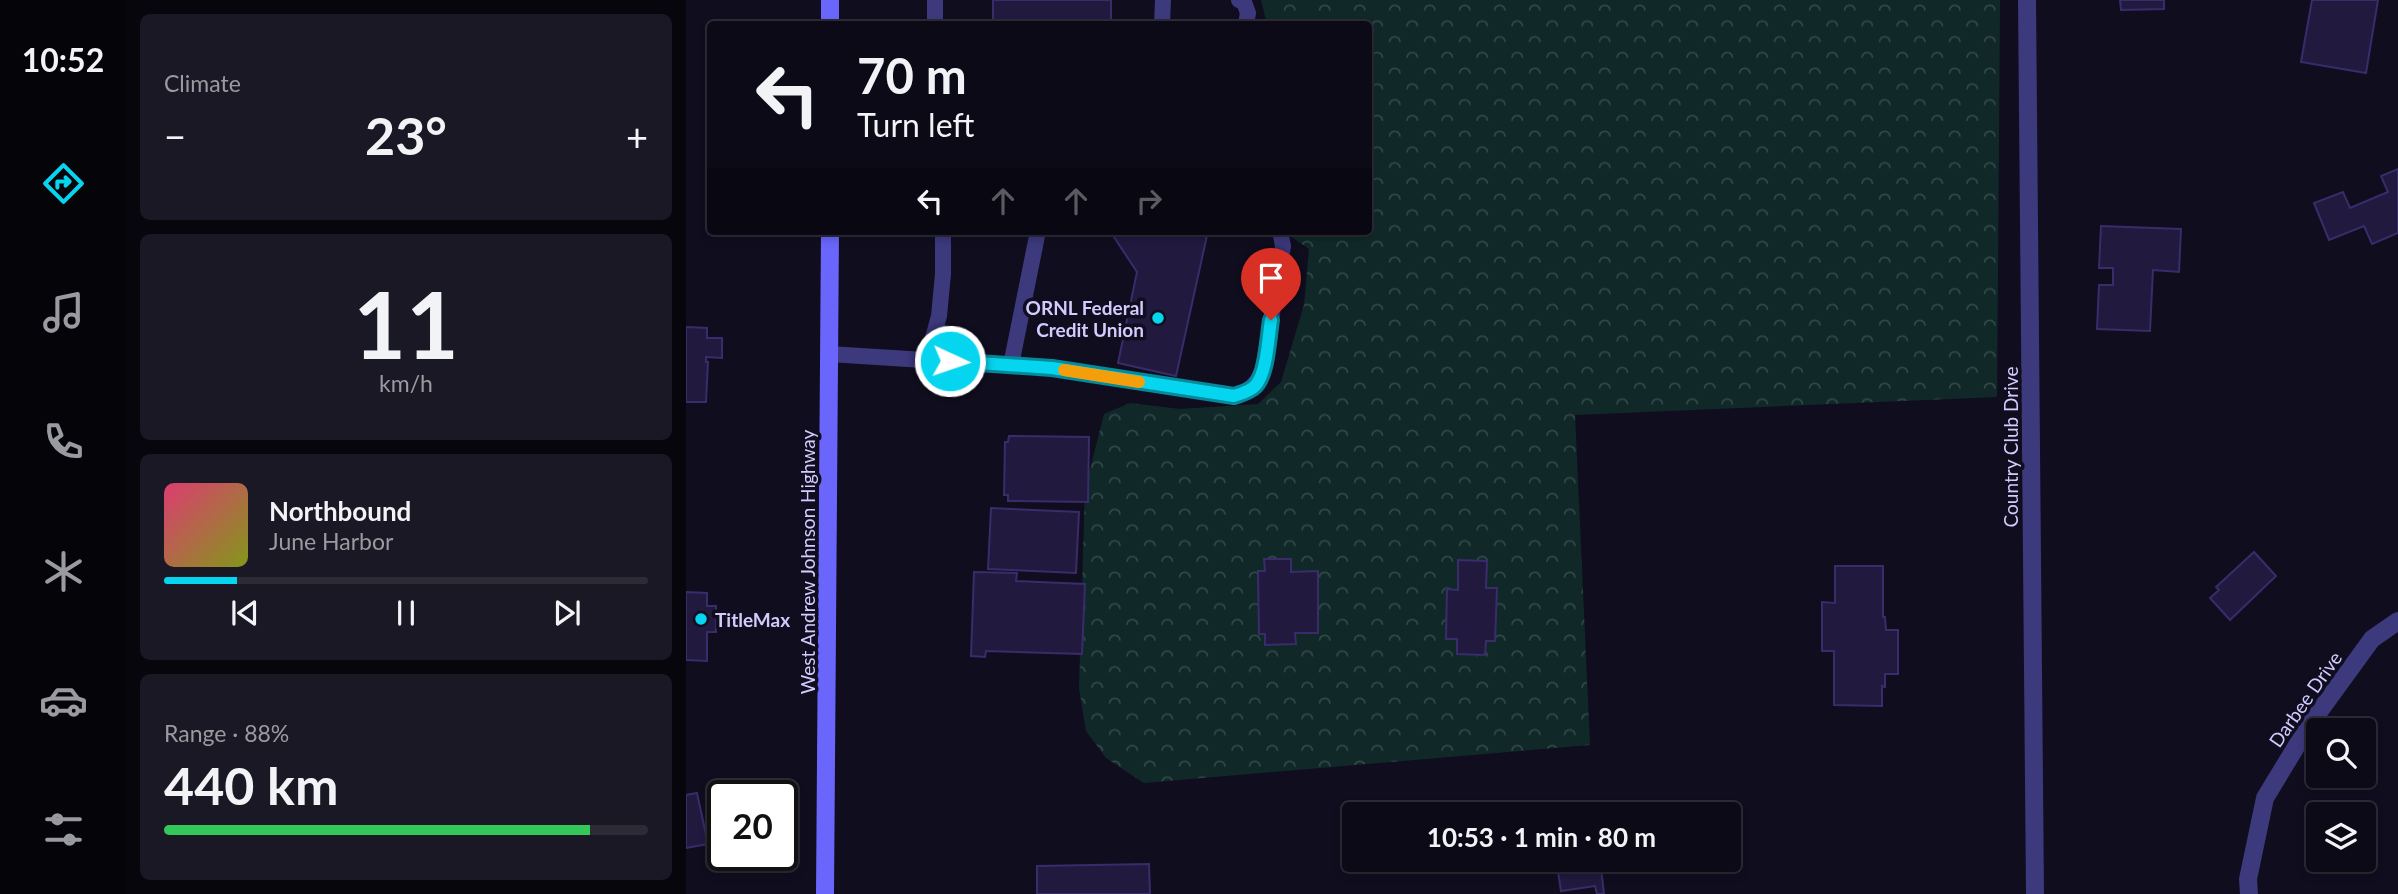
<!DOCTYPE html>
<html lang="en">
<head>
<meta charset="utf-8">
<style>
  :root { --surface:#0c0a17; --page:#1a1824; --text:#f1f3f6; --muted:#9a9aa1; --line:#2c2b36; --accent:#06d5ef }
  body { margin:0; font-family:Lato,sans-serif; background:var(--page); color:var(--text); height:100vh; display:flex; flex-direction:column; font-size:26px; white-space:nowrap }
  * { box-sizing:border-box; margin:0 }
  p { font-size:23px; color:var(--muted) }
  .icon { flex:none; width:38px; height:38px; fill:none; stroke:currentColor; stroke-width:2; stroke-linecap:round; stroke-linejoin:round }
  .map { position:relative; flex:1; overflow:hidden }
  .details { display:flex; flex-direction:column; gap:14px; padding:14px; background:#07060d; width:560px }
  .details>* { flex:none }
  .hud { position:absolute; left:21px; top:21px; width:665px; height:214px; border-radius:7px; box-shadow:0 4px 10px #0003,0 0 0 2px var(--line); background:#0c0a17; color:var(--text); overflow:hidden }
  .fabs { position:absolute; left:1620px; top:718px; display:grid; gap:14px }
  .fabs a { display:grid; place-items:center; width:70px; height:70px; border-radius:7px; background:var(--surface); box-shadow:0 4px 10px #0003,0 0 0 2px var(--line); font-size:35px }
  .speed { position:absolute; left:21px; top:780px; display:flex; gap:14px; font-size:35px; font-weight:700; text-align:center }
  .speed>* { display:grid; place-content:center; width:91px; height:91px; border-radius:50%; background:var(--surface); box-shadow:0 4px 10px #0003,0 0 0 2px var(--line); line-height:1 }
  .speed .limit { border:4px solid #111; border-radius:10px; background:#fff; color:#111 }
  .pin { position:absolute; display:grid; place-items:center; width:60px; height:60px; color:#fff; margin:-72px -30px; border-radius:50% 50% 50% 0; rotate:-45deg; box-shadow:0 0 7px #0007 }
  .pin .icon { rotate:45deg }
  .me { position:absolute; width:77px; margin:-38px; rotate:93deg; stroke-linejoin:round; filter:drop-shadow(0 0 5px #0008) }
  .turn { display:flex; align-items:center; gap:24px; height:147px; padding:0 35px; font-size:32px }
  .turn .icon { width:91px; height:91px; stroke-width:2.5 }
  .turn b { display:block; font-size:49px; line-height:60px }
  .lanes { display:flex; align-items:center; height:66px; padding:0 35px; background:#0003; justify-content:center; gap:35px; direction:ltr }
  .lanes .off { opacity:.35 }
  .big { font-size:52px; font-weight:700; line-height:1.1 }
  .details .widget { flex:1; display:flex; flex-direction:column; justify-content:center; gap:10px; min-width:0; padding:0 24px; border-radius:10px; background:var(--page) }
  .details .dial { align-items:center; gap:0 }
  .dial b { font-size:91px; line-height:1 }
  .song { display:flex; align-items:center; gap:21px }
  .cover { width:84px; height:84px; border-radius:10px; background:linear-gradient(135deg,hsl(340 70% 55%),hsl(70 70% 35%)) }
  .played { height:7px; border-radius:4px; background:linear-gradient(90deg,var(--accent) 15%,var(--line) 15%) }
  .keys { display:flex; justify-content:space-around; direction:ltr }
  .heat { display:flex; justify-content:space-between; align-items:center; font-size:38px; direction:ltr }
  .charge { height:10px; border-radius:5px; background:linear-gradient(90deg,#34c759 88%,var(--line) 0) }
  .trip { position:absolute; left:656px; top:802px; width:399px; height:70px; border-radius:7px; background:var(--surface); box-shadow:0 4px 10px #0003,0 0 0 2px var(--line); font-weight:700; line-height:70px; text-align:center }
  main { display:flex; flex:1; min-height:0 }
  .tabs { display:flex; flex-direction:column; width:126px; justify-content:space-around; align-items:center; background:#050409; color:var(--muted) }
  .tabs .icon { width:49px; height:49px }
  .tabs .current { color:var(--accent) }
  .tabs b { font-size:32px; color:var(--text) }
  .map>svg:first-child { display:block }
</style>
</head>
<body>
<main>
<nav class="tabs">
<b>10:52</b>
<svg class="icon current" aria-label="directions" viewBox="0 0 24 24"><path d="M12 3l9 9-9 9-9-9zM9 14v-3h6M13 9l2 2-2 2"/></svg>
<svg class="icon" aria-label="music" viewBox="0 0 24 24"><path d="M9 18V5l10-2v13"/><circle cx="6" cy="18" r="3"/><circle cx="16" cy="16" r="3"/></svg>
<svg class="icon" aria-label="phone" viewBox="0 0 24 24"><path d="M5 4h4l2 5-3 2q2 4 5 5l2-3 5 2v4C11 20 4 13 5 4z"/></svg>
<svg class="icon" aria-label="climate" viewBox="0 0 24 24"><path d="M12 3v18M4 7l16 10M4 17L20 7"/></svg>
<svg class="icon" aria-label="car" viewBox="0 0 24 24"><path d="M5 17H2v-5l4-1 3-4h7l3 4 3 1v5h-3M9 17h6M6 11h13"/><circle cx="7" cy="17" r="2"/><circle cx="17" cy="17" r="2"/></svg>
<svg class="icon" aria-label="filters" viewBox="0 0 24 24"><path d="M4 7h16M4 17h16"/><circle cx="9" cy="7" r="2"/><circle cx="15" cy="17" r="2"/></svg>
</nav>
<section class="details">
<div class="widget"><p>Climate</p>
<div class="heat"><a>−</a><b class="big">23°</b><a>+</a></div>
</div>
<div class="widget dial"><b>11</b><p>km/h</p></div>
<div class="widget">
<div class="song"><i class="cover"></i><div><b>Northbound</b><p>June Harbor</p></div></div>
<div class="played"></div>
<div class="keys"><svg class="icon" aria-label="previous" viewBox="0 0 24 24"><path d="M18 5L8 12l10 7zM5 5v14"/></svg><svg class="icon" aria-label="pause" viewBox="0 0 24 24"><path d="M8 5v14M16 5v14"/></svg><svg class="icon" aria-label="next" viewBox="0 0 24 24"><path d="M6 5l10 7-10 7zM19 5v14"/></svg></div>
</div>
<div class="widget"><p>Range · 88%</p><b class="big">440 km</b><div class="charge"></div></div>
</section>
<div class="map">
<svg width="1712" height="894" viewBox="0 0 1712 894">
  <defs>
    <pattern id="forest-crowns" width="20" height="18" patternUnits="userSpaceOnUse" patternTransform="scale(1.75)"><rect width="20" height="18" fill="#102928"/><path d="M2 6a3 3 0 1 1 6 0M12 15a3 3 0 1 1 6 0" fill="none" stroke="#324748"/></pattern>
  </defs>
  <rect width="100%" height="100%" fill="#100d1f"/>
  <polygon fill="url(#forest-crowns)" points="575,0 1314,0 1311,397 889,415 904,745 458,783 420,758 400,731 393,688 399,489 418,414 444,403 494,409 572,404 595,382 618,305 623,249 597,231 682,231 682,24 581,24"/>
  <g fill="#22193f" stroke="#392c6b" stroke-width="2">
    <rect x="307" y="0" width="118" height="24"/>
    <polygon points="1434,0 1478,0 1478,9 1435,10"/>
    <polygon points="1626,0 1692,0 1680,73 1615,62"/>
    <polygon points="1712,169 1712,233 1686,244 1678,226 1643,240 1628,203 1657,192 1664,208 1702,192 1695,176"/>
    <polygon points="1415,226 1495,229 1493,272 1467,270 1464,331 1411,329 1413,285 1427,285 1427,268 1413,268"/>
    <polygon points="424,231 522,231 490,376 432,363 451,272"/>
    <polygon points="0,327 21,328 21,338 36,338 36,358 20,357 20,362 22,362 20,402 0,402"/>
    <polygon points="323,436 403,437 402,502 322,501 322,495 318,495 319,442 322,442"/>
    <polygon points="305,508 393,512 390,573 302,569"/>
    <polygon points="1568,552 1590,576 1544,620 1524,598 1533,590 1530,587"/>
    <polygon points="578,559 605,559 605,572 632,571 632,633 609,633 610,644 579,645 579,634 573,634 572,571 579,571"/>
    <polygon points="772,560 801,561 800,588 811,588 809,641 800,641 799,655 771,654 771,639 760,639 761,589 772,590"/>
    <polygon points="1149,566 1197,566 1197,617 1199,617 1200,630 1212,630 1212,674 1199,674 1199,687 1196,686 1196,706 1148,705 1148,651 1136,651 1136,602 1149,603"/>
    <polygon points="288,572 331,573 330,581 399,584 396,654 300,651 299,657 285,656"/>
    <polygon points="0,592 21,593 21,606 30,606 30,632 21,632 21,661 0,660"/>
    <polygon points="11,793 22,844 0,848 0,795"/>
    <polygon points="870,859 914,859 918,894 911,894 909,886 875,891"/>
    <polygon points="463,864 464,894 351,894 351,866"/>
  </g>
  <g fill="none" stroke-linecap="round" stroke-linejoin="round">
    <g stroke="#3c397d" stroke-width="16">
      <polyline points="553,0 558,2 562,13 560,24"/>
      <polyline points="249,24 249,0"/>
      <polyline points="476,24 477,0"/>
      <path d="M143 354 366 368 548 396C564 391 570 385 577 370L597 246 594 231"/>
      <polyline points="241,360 253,316 257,274 257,231"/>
      <polyline points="325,365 352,231"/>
    </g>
    <g stroke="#3c397d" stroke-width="18">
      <polyline points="1341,0 1349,894"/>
      <polyline points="1563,894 1562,879 1579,798 1622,727 1686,639 1712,621"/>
    </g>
    <g stroke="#6b66fb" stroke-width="18">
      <polyline points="144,24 144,0"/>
      <polyline points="139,894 144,231"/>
    </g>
  </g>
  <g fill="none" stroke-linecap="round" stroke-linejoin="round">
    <defs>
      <path id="route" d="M264 361 366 368 548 396C556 393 563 392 569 386 581 374 582 338 585 320"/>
    </defs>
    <use href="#route" stroke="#048a9b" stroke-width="18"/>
    <use href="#route" stroke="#06d5ef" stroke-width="12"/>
    <polyline stroke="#f59e0b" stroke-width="12" points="378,370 453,382"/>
  </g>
  <g fill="#06d5ef" stroke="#100d1f" stroke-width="2.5">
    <circle cx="472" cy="318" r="7"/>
    <circle cx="15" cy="619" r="7"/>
  </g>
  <g text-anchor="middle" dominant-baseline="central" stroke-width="7" stroke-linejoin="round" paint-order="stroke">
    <g font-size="19" font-weight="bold" fill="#d2ccfe" stroke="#100d1f" text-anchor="end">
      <text x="458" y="307">ORNL Federal<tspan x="458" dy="22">Credit Union</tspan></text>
      <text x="29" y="619" text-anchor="start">TitleMax</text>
    </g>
    <g font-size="19" fill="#d2ccfe" stroke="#100d1f">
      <text transform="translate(1324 447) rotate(-90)">Country Club Drive</text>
      <text transform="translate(121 562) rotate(-90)">West Andrew Johnson Highway</text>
      <text transform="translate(1619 699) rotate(-55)">Darbee Drive</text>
    </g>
  </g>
</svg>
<div class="fabs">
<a><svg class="icon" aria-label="search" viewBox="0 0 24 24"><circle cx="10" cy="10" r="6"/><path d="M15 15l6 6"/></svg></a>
<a><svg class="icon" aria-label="layers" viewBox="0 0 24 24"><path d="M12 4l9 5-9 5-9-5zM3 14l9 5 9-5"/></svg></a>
</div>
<div class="speed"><div class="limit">20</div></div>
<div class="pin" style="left:585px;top:320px;background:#d93025"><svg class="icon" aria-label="arrive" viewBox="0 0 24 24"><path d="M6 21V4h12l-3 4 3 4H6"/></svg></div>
<svg class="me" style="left:264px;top:361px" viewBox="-20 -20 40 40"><circle r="17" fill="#06d5ef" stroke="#fff" stroke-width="3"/><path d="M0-11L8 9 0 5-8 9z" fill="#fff"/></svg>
<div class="trip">10:53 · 1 min · 80 m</div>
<div class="hud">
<div class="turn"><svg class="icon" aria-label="left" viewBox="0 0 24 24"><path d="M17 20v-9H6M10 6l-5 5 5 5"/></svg><div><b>70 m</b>Turn left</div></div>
<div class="lanes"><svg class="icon" aria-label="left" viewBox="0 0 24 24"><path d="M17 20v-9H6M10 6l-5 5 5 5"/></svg><svg class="icon off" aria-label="ahead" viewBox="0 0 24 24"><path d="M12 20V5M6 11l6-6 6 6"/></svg><svg class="icon off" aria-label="ahead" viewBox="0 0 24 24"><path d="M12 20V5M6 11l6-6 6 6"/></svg><svg class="icon off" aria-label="right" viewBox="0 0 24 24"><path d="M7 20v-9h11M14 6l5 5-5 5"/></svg></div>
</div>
</div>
</main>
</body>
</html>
